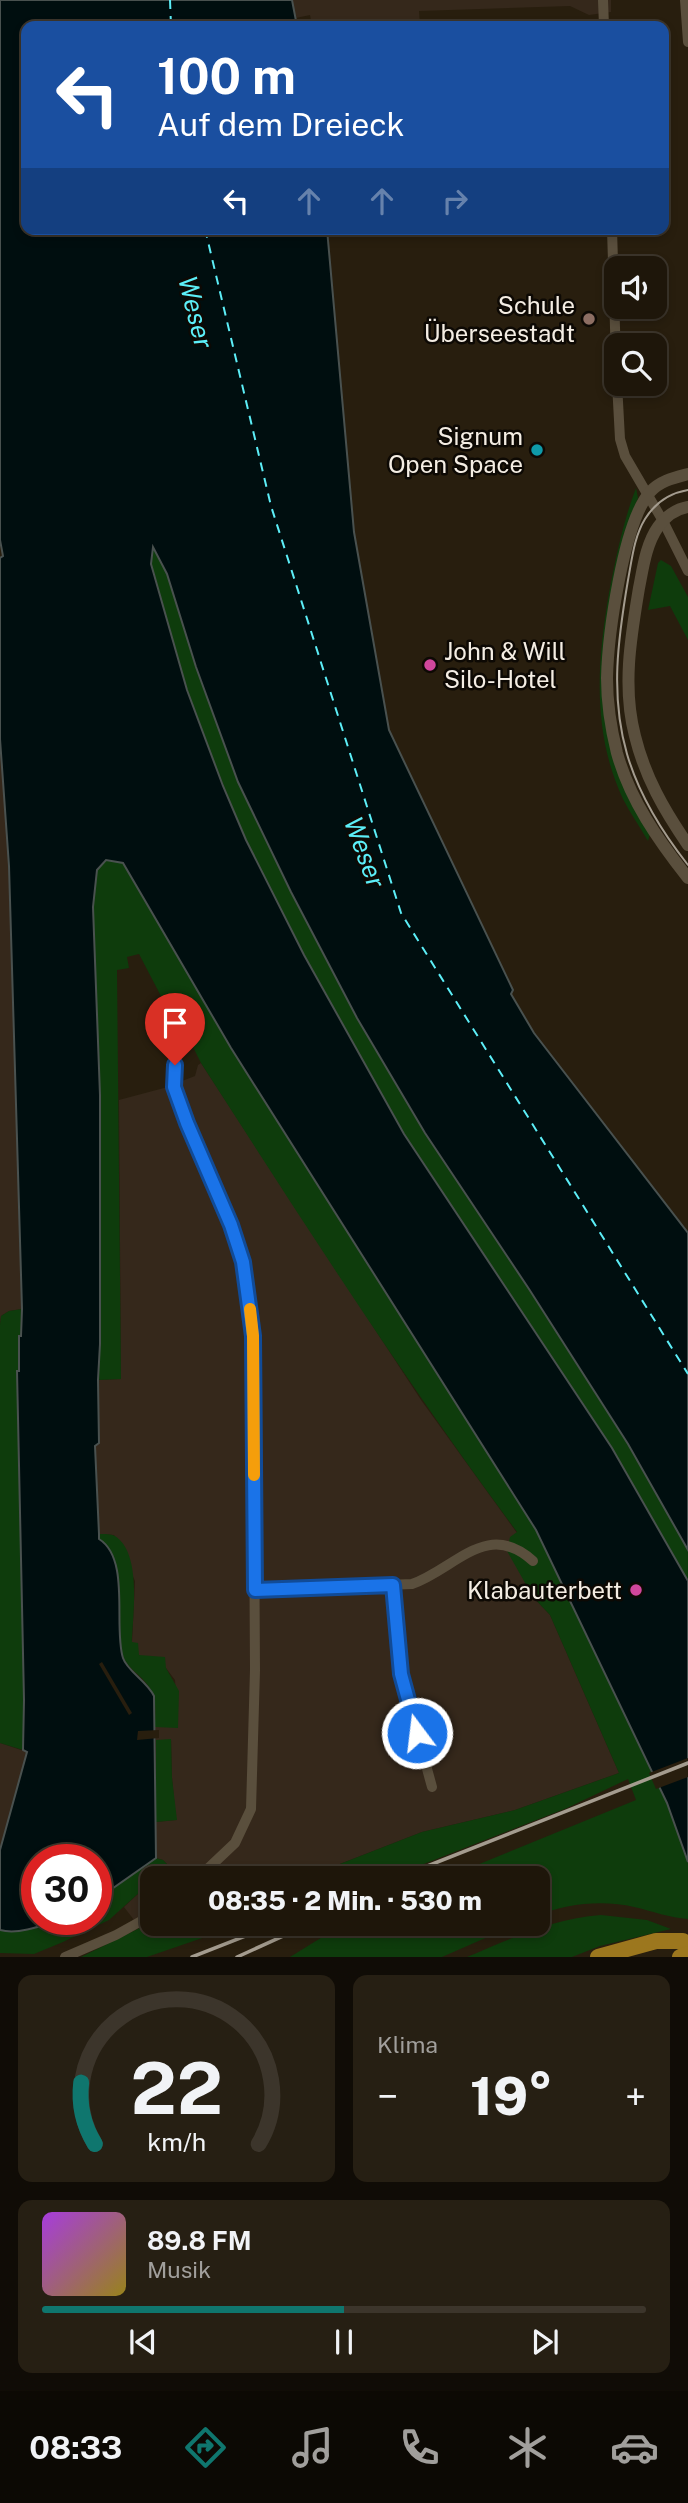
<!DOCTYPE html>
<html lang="de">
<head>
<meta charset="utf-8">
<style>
  :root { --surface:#1e160a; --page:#261f13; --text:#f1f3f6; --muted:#a19f9c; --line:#3c352b; --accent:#0f766e }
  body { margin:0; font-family:"Public Sans",sans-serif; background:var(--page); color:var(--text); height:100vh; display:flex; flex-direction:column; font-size:26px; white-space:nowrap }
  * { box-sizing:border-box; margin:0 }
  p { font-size:23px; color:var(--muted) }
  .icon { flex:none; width:38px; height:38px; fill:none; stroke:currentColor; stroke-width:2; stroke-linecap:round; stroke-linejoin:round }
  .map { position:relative; height:1957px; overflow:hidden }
  .drawer { display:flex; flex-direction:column; gap:18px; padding:18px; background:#100c06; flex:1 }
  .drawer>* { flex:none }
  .banner { position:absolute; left:21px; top:21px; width:648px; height:214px; border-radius:14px; box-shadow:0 4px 10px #0003,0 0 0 2px var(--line); background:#1a4fa0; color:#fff; overflow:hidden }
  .controls { position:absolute; left:604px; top:256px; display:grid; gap:14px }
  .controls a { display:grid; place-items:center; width:63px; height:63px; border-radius:14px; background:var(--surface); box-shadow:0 4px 10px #0003,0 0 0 2px var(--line); font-size:35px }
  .speed { position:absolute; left:21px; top:1844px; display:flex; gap:14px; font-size:35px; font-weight:700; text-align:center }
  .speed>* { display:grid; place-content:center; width:91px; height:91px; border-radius:50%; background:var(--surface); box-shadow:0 4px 10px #0003,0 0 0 2px var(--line); line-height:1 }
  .speed .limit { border:10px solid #d22; background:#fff; color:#111 }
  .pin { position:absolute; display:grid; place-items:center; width:60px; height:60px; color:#fff; margin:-72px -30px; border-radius:50% 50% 50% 0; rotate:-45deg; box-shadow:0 0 7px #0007 }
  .pin .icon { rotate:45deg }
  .me { position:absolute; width:77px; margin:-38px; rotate:345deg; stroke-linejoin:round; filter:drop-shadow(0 0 5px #0008) }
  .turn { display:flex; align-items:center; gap:24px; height:147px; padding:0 21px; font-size:32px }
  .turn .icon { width:91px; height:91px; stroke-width:2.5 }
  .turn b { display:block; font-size:49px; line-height:60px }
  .lanes { display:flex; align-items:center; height:66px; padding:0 21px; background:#0003; justify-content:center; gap:35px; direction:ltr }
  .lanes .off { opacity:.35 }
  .big { font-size:52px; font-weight:800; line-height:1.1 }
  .drawer .tile { flex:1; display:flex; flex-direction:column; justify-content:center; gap:10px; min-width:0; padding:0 24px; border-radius:14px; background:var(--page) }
  .drawer .dial { align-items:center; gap:0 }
  .dial svg { height:182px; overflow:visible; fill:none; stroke:var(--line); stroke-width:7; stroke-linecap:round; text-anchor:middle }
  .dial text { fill:var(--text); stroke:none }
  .song { display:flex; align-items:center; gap:21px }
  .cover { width:84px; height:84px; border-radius:10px; background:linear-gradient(135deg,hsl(280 70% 55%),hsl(50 70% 35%)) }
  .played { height:7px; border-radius:4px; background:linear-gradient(90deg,var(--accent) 50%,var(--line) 50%) }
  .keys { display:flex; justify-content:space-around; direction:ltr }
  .heat { display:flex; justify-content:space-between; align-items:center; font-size:38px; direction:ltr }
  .drawer .tiles { flex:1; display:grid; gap:18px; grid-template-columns:1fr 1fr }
  .tile:last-child { grid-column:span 2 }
  .trip { position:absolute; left:140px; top:1866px; width:410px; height:70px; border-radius:14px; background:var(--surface); box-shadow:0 4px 10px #0003,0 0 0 2px var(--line); font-weight:800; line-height:70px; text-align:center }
  .dock { display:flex; height:112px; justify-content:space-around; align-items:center; background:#0c0904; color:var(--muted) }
  .dock .icon { width:49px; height:49px }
  .dock .current { color:var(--accent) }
  .dock b { font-size:32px; color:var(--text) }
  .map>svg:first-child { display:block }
</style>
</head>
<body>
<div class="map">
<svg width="688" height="1957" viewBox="0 0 688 1957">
  <rect width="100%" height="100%" fill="#281e0e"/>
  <g fill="#35281b">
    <polygon points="292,0 611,0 611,12 589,15 570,6 419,11 420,26 312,26 310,15 296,18"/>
    <polygon points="0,739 9,866 22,1309 9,1311 1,1316 0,1325"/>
    <polygon points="201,1063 421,1400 517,1533 533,1597 550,1615 619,1773 515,1810 422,1832 304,1878 156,1878 169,1866 163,1860 156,1858 156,1822 176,1820 172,1778 171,1740 156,1740 155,1727 178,1727 175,1680 166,1668 138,1655 132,1642 135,1581 114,1535 99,1534 95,1445 99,1443 98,1380 121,1379 119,1100 164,1088 195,1076 198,1065"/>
    <polygon points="0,1743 27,1752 0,1850"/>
    <polygon points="152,1881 152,1922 141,1929 124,1907"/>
  </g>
  <g fill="#0e3c0c">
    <path d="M636 488 638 498 624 533 606 639 609 734 650 834 648 841C640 827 630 813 623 799 592 733 597 662 609 593 616 557 623 522 636 488Z"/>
    <polygon points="153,547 167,574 196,667 238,782 291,892 357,1018 425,1133 529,1289 628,1444 688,1550 688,1581 612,1448 404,1134 304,955 246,840 205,740 187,690 162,608 151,563"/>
    <polygon points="661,560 671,566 688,597 688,640 670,606 648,610 658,563"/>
    <path d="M106 860 123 863 231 1048 536 1530 667 1803 688 1862V1919C670 1918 652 1911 634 1907 604 1900 566 1903 537 1916V1878H445L636 1800 628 1779 567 1808 388 1878H304L422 1832 515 1810 619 1773 550 1615 533 1597 507 1551 510 1537 517 1532C405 1381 303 1222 201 1063L192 1045 187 1046 139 954 127 957 129 968 117 970 121 1379 98 1380 100 1344V1095L93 907 97 870Z"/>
    <polygon points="22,1309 21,1336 19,1337 19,1371 17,1372 24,1700 23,1750 0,1743 0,1325 1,1316 9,1311"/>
    <path d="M99 1534C104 1534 111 1534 115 1536 142 1553 133 1615 132 1642L138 1643 139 1655 165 1657 166 1668 179 1691 178 1728 155 1727C155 1715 157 1700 151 1690 141 1672 123 1669 121 1647 118 1618 127 1556 99 1539Z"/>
    <polygon points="171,1739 172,1778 177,1820 156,1822 156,1740"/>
    <path d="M156 1858 163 1860 169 1866 156 1878H152V1881L109 1920 63 1942 34 1954 0 1953V1930C19 1935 38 1925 56 1920 68 1918 84 1920 96 1920V1900Z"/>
    <path d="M601 1915 647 1920 671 1929 600 1946 572 1957H467C512 1938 552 1919 601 1915Z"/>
    <polygon points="152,1922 152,1923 246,1923 147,1957 81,1957"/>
    <polygon points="345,1923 520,1923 442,1957 290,1957"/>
  </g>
  <path fill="#000e0f" stroke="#49514f" stroke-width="2" d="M0 0H292L297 26H26V229H327L354 532 389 730 513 990 511 994 534 1033 688 1233V1550L628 1444 529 1289 425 1133 357 1018 291 892 238 782 196 667 167 574 153 547 151 564 187 690 223 786 246 840 304 955 404 1134 612 1448 688 1581V1862L667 1803 536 1530 231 1048 123 863 106 860 97 870 93 907 100 1095V1344L98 1380 99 1443 95 1446 99 1534V1539C131 1559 113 1627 123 1658 127 1671 147 1681 154 1696L156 1858 96 1900V1860H37V1920H58C41 1926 18 1935 0 1930V1850L27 1752 23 1750 24 1700 17 1371H19V1336H21L22 1309 9 866 0 739V558L3 556 0 540Z"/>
  <g fill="#281e0e">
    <polygon points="102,1662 132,1713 129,1715 99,1664"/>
    <polygon points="159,1730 159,1738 137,1740 138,1731"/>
    <polygon points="688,1758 688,1777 656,1789 649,1773"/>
  </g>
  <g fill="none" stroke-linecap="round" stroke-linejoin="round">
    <g stroke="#5ceef7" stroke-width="2" stroke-dasharray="9 7" stroke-linecap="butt">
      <polyline points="170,0 171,26"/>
      <polyline points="205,229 271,506 401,913 688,1374"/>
    </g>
    <g stroke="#5a4f3d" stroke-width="10">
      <polyline points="603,0 604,26"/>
      <polyline points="685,0 688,42"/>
      <polyline points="612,229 616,360"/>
      <polyline points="617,383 620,439 625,456 663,521 688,571"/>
      <polyline points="175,1065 174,1087 187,1123 231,1225 243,1262 253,1336 255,1670 251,1809 235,1843 198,1878"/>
      <polyline points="393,1585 401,1674 432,1787"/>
      <path d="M255 1590 412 1584C455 1569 487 1519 533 1561"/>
      <polyline points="65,1957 116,1935 152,1915"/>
    </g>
    <g stroke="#5a4f3d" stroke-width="12">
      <path d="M688 474C673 478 660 481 650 492 623 523 608 636 607 678 607 703 611 729 617 753 630 800 658 840 688 878"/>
      <path d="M688 507C676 509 665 517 658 527 646 544 643 568 639 588 631 636 622 687 635 736 645 777 664 810 688 845"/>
    </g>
    <g stroke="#9c771e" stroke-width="16">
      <polyline points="598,1957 656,1941 683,1941"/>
      <polyline points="680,1957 688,1954"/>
    </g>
    <path stroke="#a49c8f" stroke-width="2" d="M688 490C670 493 655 503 645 519 634 537 632 559 628 580 618 639 610 695 627 754 639 795 662 832 688 865"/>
    <g stroke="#a49c8f" stroke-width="3.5">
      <polyline points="397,1878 688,1763"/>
      <polyline points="192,1957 279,1923"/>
      <polyline points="237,1957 312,1923"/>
    </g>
  </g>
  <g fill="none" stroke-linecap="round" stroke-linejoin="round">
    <defs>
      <polyline id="route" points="175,1065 174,1087 187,1123 231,1225 243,1262 253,1336 255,1590 393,1585 401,1674 417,1733"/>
    </defs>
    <use href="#route" stroke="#114b97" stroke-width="18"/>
    <use href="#route" stroke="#1a73e8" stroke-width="12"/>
    <polyline stroke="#f59e0b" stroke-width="12" points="250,1309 253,1336 254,1475"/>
  </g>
  <circle fill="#8d6e63" stroke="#0d0904" stroke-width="2.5" cx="589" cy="319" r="7"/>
  <circle fill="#0f9aa8" stroke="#0d0904" stroke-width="2.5" cx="537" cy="450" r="7"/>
  <g fill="#d1479c" stroke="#0d0904" stroke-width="2.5">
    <circle cx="430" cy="665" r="7"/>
    <circle cx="636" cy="1590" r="7"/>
  </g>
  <g text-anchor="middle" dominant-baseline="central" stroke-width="5" stroke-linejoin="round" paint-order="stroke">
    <g font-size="24" fill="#f4ede3" stroke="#0d0904" text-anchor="end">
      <text x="575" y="305">Schule<tspan x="575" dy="28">Überseestadt</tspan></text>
      <text x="523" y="436">Signum<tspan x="523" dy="28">Open Space</tspan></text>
      <text x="444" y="651" text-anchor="start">John &amp; Will<tspan x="444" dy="28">Silo-Hotel</tspan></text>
      <text x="622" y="1590">Klabauterbett</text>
    </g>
    <g font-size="26" font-style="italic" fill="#5ceef7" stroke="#0d0904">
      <text transform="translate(196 312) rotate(76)">Weser</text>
      <text transform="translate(365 852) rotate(70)">Weser</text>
    </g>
  </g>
</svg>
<div class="controls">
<a><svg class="icon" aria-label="sound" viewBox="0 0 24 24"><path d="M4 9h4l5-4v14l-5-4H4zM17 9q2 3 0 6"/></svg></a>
<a><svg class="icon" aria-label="search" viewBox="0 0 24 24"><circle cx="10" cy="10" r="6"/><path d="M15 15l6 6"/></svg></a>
</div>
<div class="speed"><div class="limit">30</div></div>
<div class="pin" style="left:175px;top:1065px;background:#d93025"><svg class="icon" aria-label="arrive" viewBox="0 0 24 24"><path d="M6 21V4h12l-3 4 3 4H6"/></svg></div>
<svg class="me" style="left:417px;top:1733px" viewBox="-20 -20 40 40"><circle r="17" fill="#1a73e8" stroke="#fff" stroke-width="3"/><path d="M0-11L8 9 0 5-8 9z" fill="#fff"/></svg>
<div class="trip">08:35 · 2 Min. · 530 m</div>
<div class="banner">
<div class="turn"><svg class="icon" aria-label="left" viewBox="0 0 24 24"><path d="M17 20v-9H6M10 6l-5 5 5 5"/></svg><div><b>100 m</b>Auf dem Dreieck</div></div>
<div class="lanes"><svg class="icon" aria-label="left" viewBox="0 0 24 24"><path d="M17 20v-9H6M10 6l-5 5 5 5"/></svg><svg class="icon off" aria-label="ahead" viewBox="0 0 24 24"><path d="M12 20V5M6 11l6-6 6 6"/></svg><svg class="icon off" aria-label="ahead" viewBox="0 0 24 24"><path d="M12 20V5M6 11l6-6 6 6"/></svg><svg class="icon off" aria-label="right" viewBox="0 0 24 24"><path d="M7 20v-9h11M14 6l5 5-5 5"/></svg></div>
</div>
</div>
<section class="drawer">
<div class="tiles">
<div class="tile dial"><svg viewBox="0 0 100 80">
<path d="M14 69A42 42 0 1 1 86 69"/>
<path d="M14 69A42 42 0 0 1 8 42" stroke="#0f766e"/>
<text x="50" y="56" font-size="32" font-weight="700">22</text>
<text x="50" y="72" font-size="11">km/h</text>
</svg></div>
<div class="tile"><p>Klima</p>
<div class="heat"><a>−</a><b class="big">19°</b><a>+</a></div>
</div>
<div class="tile">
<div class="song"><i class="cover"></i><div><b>89.8 FM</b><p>Musik</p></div></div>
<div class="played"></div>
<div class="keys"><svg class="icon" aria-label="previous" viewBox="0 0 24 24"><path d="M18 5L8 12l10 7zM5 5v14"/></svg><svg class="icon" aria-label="pause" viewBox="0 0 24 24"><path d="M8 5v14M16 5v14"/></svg><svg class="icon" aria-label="next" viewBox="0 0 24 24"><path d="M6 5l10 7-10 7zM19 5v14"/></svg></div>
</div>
</div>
</section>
<nav class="dock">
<b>08:33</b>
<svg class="icon current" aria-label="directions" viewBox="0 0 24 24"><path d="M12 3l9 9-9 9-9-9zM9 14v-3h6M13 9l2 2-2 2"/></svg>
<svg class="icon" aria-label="music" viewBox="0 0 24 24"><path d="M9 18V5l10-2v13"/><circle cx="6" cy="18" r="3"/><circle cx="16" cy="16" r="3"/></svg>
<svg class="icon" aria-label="phone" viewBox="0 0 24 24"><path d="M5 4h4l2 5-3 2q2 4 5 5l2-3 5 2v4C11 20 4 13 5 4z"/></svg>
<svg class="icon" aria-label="climate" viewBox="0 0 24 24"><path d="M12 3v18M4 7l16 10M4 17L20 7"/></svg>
<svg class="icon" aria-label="car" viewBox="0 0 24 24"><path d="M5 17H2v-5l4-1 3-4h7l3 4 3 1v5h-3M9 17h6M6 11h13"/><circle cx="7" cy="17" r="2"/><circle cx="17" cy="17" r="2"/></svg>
</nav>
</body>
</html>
